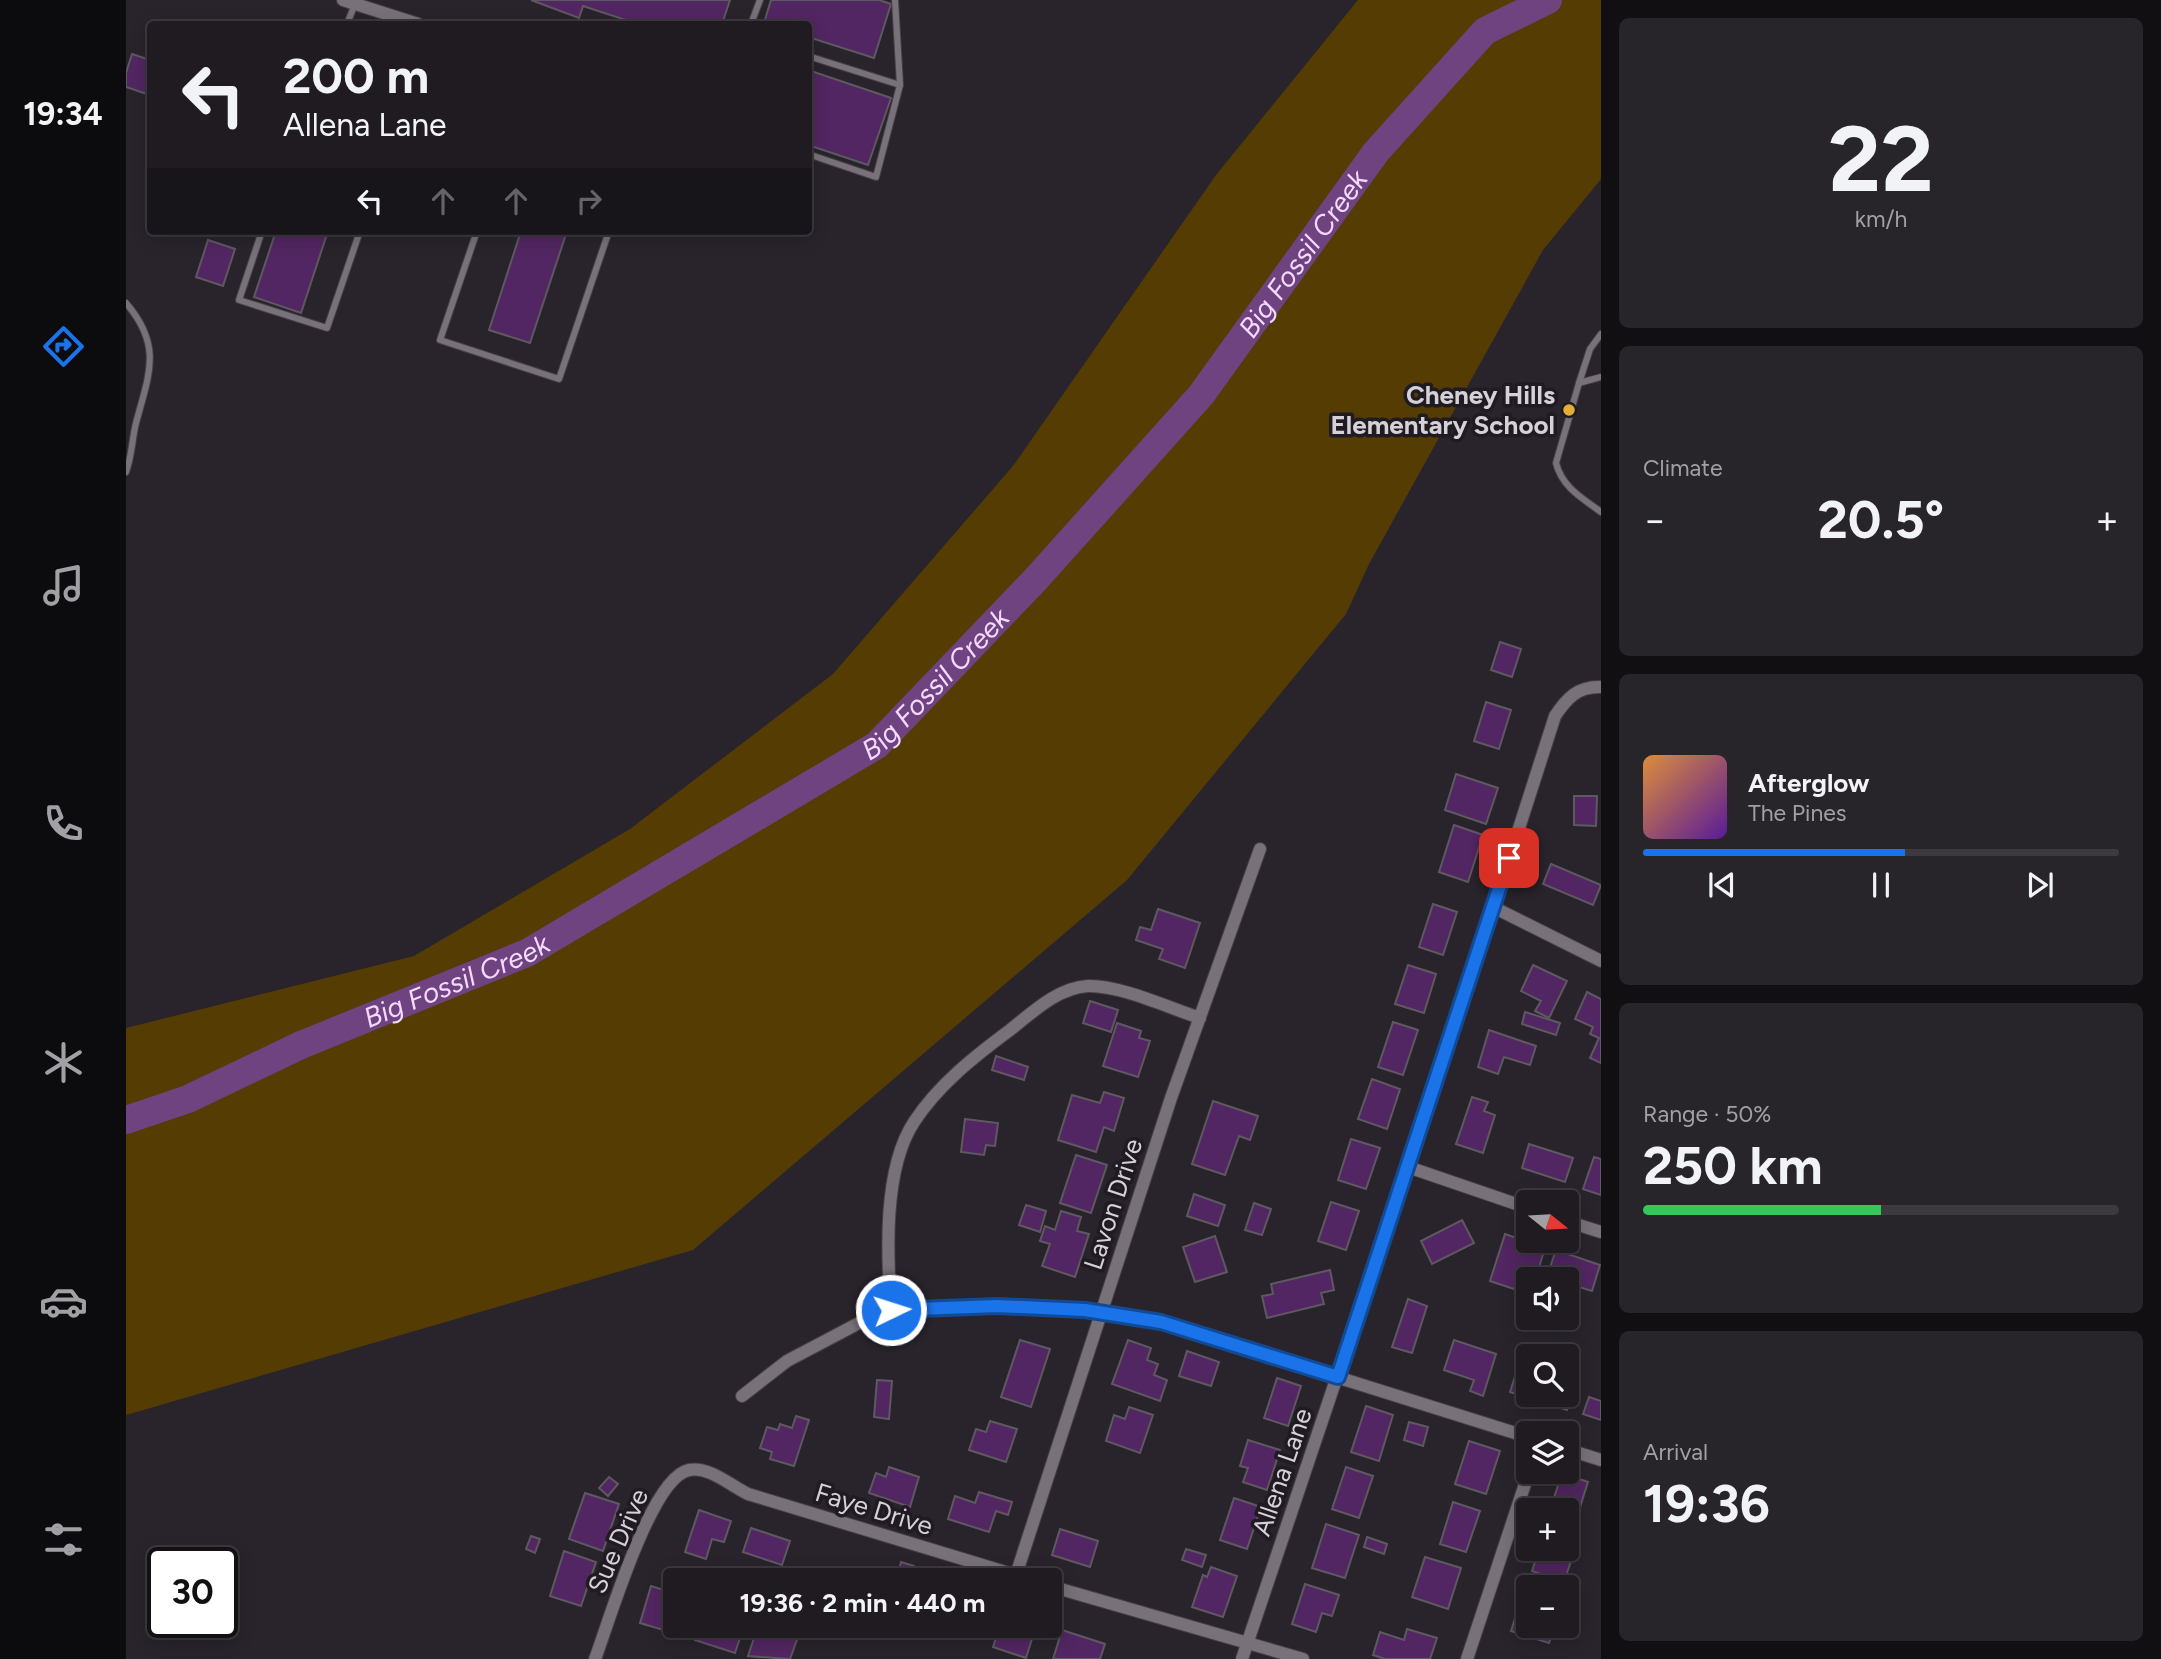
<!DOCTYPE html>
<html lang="en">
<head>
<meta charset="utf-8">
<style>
  :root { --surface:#1f1b21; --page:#27242a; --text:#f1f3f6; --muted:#a1a1a5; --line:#3c393f; --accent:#1a73e8 }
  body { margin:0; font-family:Figtree,sans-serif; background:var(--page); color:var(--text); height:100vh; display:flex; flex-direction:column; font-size:26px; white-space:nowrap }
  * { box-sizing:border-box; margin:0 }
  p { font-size:23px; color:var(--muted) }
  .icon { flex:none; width:38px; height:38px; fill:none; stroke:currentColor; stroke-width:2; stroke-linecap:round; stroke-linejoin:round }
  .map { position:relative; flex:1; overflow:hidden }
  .side { display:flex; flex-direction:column; gap:18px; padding:18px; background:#110f12; width:560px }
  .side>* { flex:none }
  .guide { position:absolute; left:21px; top:21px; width:665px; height:214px; border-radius:7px; box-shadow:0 4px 18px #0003,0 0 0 2px var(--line); background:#1f1b21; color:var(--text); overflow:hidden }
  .needle { width:46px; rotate:108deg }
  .controls { position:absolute; left:1390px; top:1190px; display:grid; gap:14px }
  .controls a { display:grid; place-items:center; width:63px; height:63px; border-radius:7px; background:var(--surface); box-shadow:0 4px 18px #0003,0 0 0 2px var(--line); font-size:35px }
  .speed { position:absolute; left:21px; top:1547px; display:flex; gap:14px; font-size:35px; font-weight:700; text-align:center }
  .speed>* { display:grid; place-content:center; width:91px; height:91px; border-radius:50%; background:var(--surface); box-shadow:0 4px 18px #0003,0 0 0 2px var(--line); line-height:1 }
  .speed .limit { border:4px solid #111; border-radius:10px; background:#fff; color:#111 }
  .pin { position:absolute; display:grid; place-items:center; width:60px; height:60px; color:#fff; margin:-30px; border-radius:14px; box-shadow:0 4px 10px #0006 }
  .me { position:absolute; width:77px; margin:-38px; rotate:86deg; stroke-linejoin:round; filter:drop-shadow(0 0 5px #0008) }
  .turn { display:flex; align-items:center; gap:24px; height:147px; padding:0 21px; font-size:32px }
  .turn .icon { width:91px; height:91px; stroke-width:2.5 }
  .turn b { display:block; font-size:49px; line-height:60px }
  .lanes { display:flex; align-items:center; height:66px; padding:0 21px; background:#0003; justify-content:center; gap:35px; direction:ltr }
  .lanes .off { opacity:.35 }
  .big { font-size:52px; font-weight:700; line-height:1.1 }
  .side .card { flex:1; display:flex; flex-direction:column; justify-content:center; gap:10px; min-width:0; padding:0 24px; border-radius:10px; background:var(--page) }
  .side .dial { align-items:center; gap:0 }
  .dial b { font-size:91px; line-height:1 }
  .song { display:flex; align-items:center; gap:21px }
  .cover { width:84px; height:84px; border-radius:10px; background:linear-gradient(135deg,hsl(30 70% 55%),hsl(270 70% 35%)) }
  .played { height:7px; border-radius:4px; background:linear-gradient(90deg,var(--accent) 55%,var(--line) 55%) }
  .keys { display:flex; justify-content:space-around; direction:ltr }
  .heat { display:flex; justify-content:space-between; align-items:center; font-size:38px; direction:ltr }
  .charge { height:10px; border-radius:5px; background:linear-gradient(90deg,#34c759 50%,var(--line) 0) }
  .trip { position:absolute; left:537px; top:1568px; width:399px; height:70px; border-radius:7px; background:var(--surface); box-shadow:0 4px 18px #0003,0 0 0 2px var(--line); font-weight:700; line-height:70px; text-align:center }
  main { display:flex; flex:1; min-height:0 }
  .tabs { display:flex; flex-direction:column; width:126px; justify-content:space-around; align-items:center; background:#0c0b0d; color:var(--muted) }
  .tabs .icon { width:49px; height:49px }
  .tabs .active { color:var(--accent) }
  .tabs b { font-size:32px; color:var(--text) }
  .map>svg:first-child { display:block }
</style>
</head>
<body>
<main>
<nav class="tabs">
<b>19:34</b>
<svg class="icon active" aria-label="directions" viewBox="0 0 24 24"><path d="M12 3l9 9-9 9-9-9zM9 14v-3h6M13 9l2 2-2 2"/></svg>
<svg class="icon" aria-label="music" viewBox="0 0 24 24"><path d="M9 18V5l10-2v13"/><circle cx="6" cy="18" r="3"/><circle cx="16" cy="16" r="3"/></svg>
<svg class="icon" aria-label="phone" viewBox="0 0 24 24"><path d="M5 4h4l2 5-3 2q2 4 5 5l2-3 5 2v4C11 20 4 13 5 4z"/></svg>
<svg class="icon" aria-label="climate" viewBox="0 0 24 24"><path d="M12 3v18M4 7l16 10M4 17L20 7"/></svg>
<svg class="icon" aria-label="car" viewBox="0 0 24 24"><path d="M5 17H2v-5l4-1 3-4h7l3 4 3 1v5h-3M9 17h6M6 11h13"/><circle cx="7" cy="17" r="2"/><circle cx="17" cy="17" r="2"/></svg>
<svg class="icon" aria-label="filters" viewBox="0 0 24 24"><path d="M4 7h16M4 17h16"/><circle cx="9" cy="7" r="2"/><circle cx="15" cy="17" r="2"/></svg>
</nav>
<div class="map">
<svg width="1475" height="1659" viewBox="0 0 1475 1659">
  <rect width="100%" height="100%" fill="#29242c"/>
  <polygon fill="#543c03" points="1232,0 1475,0 1475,179 1417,250 1243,564 1220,614 1001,880 567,1250 0,1415 0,1028 288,956 504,829 707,674 887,466 1090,175"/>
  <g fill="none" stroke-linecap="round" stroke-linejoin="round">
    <path stroke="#6f4280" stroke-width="28" id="s1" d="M0 1120 62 1099 175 1045 401 953 751 745 910 579 1075 395 1250 152 1359 31 1422 0"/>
  </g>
  <g fill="#522662" stroke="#5e5861" stroke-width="2">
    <polygon points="405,0 604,0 596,24 512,24 457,6 453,18"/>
    <polygon points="645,0 753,0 765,4 748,58 682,37 682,24 638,23"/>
    <polygon points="6,54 24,60 24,95 0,87 0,73"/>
    <polygon points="682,70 765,98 742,165 682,145"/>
    <polygon points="150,231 202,231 175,313 128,297"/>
    <polygon points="395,231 441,231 404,343 363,330"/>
    <polygon points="82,240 109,249 97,286 70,277"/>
    <polygon points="1374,642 1395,649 1386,677 1365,670"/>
    <polygon points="1360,702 1385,710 1373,749 1348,741"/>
    <polygon points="1330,774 1372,788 1360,824 1319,810"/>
    <polygon points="1448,796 1471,796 1470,826 1448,825"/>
    <polygon points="1328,825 1357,835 1342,882 1313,872"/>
    <polygon points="1425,864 1475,885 1467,905 1417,884"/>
    <polygon points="1307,904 1331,912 1317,955 1293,947"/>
    <polygon points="1032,909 1074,923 1059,968 1033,959 1037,949 1010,940 1014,927 1025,930"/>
    <polygon points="1282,965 1310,974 1298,1013 1269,1004"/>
    <polygon points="1407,965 1441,981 1423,1018 1409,1011 1415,1001 1395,991"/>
    <polygon points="1461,992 1475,999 1475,1063 1464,1058 1473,1038 1464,1034 1467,1027 1449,1019"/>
    <polygon points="964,1001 992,1010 985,1032 957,1023"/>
    <polygon points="1399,1012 1434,1023 1430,1035 1396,1024"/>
    <polygon points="1267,1022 1292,1030 1277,1075 1252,1067"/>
    <polygon points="991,1023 1015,1031 1013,1038 1024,1041 1012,1077 977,1066"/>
    <polygon points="1363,1030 1410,1046 1404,1065 1378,1057 1372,1074 1352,1067"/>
    <polygon points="870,1056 902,1067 898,1080 866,1070"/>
    <polygon points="1246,1079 1274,1089 1261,1129 1232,1119"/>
    <polygon points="978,1092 998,1098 988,1131 978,1127 970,1152 932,1140 946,1095 974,1103"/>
    <polygon points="1346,1097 1362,1102 1358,1111 1369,1115 1357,1153 1330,1144"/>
    <polygon points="1087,1101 1132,1116 1124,1140 1113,1136 1099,1175 1066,1164"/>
    <polygon points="839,1119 872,1123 869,1146 860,1145 858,1155 835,1152"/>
    <polygon points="1225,1139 1254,1148 1240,1189 1212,1180"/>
    <polygon points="1403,1144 1447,1158 1439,1182 1396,1168"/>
    <polygon points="950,1155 981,1165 965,1213 934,1203"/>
    <polygon points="1468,1157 1475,1159 1475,1195 1457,1189"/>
    <polygon points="1068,1194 1099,1205 1092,1226 1061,1216"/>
    <polygon points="1205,1202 1233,1211 1220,1250 1192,1241"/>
    <polygon points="1128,1203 1145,1209 1136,1235 1119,1230"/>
    <polygon points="900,1205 920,1211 914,1232 893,1225"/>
    <polygon points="935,1211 955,1217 951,1231 963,1234 949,1277 916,1266 924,1244 914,1241 919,1226 929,1230"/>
    <polygon points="1336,1220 1348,1243 1306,1264 1295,1241"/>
    <polygon points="1379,1234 1419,1248 1410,1277 1394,1272 1388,1289 1364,1281"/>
    <polygon points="1089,1236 1101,1272 1069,1282 1057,1247"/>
    <polygon points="1430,1250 1474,1265 1466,1291 1440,1283 1440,1279 1421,1276"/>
    <polygon points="1204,1270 1208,1290 1195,1293 1198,1304 1141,1318 1136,1296 1147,1294 1145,1284"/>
    <polygon points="1282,1299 1301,1306 1286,1353 1266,1347"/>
    <polygon points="894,1340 924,1349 905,1407 875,1397"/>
    <polygon points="1002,1340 1025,1348 1021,1360 1032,1364 1028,1375 1041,1380 1034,1401 986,1384"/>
    <polygon points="1328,1340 1370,1354 1357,1396 1344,1391 1348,1380 1318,1370"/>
    <polygon points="1061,1351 1093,1362 1085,1386 1053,1376"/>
    <polygon points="1393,1364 1402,1367 1402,1395 1440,1395 1440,1379 1451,1383 1441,1410 1384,1392"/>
    <polygon points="1151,1378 1175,1386 1162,1426 1138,1418"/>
    <polygon points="751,1380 766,1381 763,1419 748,1417"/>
    <polygon points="1463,1397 1475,1401 1475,1420 1457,1414"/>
    <polygon points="1240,1406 1267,1415 1253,1461 1225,1452"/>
    <polygon points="1003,1407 1027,1415 1014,1453 980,1441 988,1415 999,1419"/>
    <polygon points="670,1416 683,1420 668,1466 644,1459 646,1452 634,1448 641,1427 652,1430 654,1424 666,1428"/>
    <polygon points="864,1421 891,1429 880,1462 843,1450 850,1429 860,1432"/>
    <polygon points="1283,1422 1302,1427 1297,1446 1278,1440"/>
    <polygon points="1122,1440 1154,1450 1141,1490 1117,1482 1122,1468 1114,1466"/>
    <polygon points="1343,1441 1374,1451 1360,1494 1329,1484"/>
    <polygon points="763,1467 793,1477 784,1507 743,1493 750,1473 760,1477"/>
    <polygon points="1220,1467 1247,1476 1233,1518 1206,1509"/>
    <polygon points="1436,1473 1462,1482 1449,1523 1440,1520 1440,1510 1424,1510"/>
    <polygon points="483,1477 492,1484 482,1496 473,1488"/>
    <polygon points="853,1492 886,1502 882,1515 870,1511 863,1532 822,1519 829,1496 849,1503"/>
    <polygon points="459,1493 493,1504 477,1551 443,1539"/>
    <polygon points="1108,1498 1135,1507 1121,1549 1094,1540"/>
    <polygon points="1327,1502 1354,1511 1340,1552 1314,1544"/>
    <polygon points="573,1510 605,1521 598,1542 586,1539 580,1559 559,1552"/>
    <polygon points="1200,1524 1233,1535 1219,1578 1186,1568"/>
    <polygon points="625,1528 664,1541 656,1565 617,1552"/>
    <polygon points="934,1529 972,1541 964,1567 926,1555"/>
    <polygon points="405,1536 414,1539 409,1553 400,1549"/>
    <polygon points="1241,1537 1261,1544 1258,1554 1238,1547"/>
    <polygon points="1060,1549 1080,1555 1076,1567 1056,1560"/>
    <polygon points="1413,1549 1438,1549 1437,1552 1447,1555 1438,1582 1406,1571"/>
    <polygon points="438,1551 470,1562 455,1606 424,1596"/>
    <polygon points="1299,1557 1335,1568 1322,1609 1286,1597"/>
    <polygon points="775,1562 788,1566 784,1580 744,1580 748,1567 772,1574"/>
    <polygon points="1085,1567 1111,1576 1097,1617 1066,1607 1077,1575 1081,1577"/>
    <polygon points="1179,1584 1213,1595 1206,1616 1196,1613 1190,1632 1166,1624"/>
    <polygon points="525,1586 544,1592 540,1606 550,1609 550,1626 557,1626 554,1635 514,1623"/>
    <polygon points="1392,1609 1402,1612 1402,1626 1429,1626 1423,1643 1385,1631"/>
    <polygon points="573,1626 618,1626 609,1653 569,1640"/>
    <polygon points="632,1626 648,1626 673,1634 664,1659 622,1656"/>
    <polygon points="874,1626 910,1626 900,1658 867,1647"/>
    <polygon points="1281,1629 1311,1638 1304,1659 1259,1659 1247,1655 1254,1632 1278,1640"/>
    <polygon points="936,1630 979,1644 974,1659 927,1659"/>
  </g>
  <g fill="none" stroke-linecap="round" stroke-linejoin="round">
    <defs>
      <g id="lane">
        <polyline points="769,0 774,85"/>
        <polyline points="221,24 229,4"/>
        <polyline points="625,24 634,0"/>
        <polyline points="682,56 774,85 750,177 682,154"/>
        <polyline points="136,231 113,300 201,328 234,231"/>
        <polyline points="351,231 314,340 433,379 483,231"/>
        <path d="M0 303C37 346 23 374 10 423 6 439 6 456 0 472"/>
        <path d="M1475 377 1453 383 1430 463C1436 487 1456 498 1475 512"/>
        <polyline points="1453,383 1464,349 1475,334"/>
      </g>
      <g id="street">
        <polyline points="217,0 292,24"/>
        <polyline points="1367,907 1475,961"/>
        <polyline points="1282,1167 1402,1208"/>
        <polyline points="1440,1221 1475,1232"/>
        <path d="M765 1310C761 1255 757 1169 788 1122 812 1085 849 1056 884 1030 907 1012 931 988 962 986 994 985 1043 1008 1074 1018"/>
        <polyline points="616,1396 661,1361 752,1313 772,1308 871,1306 959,1310 1035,1322 1402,1437"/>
        <polyline points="1440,1449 1475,1460"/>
        <polyline points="890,1575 1045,1098 1134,849"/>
        <polyline points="924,1586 1177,1659"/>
        <path d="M469 1659C483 1622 525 1477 563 1470 583 1466 605 1486 622 1494L906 1580"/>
        <path d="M1116 1659 1344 981 1429 716C1441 698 1452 686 1475 687"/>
        <polyline points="1341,1659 1403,1472"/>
      </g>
    </defs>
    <use href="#lane" stroke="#454046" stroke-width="8"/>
    <use href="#street" stroke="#454046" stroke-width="14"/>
    <use href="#lane" stroke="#78717a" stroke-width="6"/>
    <use href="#street" stroke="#78717a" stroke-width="12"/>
  </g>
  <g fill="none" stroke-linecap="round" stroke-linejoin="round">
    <defs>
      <polyline id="route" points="765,1310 871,1306 959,1310 1035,1322 1212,1377 1383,858"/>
    </defs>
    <use href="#route" stroke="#114b97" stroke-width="18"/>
    <use href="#route" stroke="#1a73e8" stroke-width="12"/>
  </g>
  <circle fill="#e3ae35" stroke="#201a22" stroke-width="2.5" cx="1443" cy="410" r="7"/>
  <g text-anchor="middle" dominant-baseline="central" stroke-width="7" stroke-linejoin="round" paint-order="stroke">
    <g font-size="26" font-weight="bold" fill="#d5d1d6" stroke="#201a22" text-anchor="end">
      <text x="1429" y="395">Cheney Hills<tspan x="1429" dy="30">Elementary School</tspan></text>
    </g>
    <g font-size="26" fill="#d5d1d6" stroke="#201a22">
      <text transform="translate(987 1204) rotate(-72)">Lavon Drive</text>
      <text transform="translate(1156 1472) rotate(-71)">Allena Lane</text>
      <text transform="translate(748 1509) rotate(17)">Faye Drive</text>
      <text transform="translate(492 1541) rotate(-66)">Sue Drive</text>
    </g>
    <g font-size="28" font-style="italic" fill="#f3dafe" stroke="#201a22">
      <text stroke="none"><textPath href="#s1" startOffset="1493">Big Fossil Creek</textPath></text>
      <text stroke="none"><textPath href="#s1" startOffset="926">Big Fossil Creek</textPath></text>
      <text stroke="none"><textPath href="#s1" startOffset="359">Big Fossil Creek</textPath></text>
    </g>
  </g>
</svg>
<div class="controls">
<a><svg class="needle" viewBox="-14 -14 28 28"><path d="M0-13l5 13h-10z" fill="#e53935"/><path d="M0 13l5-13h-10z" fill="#a1a1a5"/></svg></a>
<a><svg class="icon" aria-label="sound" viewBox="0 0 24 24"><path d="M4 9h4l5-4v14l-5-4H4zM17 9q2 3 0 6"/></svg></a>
<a><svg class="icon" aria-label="search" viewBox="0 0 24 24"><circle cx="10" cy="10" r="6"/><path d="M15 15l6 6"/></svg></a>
<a><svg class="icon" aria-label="layers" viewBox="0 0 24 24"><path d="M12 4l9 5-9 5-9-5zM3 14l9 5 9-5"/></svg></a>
<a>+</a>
<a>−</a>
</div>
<div class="speed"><div class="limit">30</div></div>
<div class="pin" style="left:1383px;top:858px;background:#d93025"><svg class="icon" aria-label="arrive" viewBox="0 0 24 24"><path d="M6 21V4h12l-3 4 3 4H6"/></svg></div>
<svg class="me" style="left:765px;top:1310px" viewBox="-20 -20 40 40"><circle r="17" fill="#1a73e8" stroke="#fff" stroke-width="3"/><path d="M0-11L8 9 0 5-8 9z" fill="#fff"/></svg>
<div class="trip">19:36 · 2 min · 440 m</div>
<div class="guide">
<div class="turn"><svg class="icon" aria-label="left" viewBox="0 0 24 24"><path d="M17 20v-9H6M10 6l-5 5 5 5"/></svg><div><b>200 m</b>Allena Lane</div></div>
<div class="lanes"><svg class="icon" aria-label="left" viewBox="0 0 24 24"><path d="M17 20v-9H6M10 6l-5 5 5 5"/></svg><svg class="icon off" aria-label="ahead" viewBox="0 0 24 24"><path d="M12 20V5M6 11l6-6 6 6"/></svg><svg class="icon off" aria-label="ahead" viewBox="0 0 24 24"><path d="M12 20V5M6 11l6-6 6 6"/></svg><svg class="icon off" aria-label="right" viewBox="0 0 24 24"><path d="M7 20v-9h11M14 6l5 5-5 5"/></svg></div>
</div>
</div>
<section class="side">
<div class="card dial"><b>22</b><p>km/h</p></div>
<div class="card"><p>Climate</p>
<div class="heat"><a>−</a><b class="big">20.5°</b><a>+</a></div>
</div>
<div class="card">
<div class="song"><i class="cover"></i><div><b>Afterglow</b><p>The Pines</p></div></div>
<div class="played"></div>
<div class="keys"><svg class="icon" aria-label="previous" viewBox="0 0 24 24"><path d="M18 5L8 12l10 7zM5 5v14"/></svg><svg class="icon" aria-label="pause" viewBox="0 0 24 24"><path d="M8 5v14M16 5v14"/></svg><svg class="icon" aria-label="next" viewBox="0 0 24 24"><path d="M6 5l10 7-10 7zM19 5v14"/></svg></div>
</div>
<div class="card"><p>Range · 50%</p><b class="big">250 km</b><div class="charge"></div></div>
<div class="card"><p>Arrival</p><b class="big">19:36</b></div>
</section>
</main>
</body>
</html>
